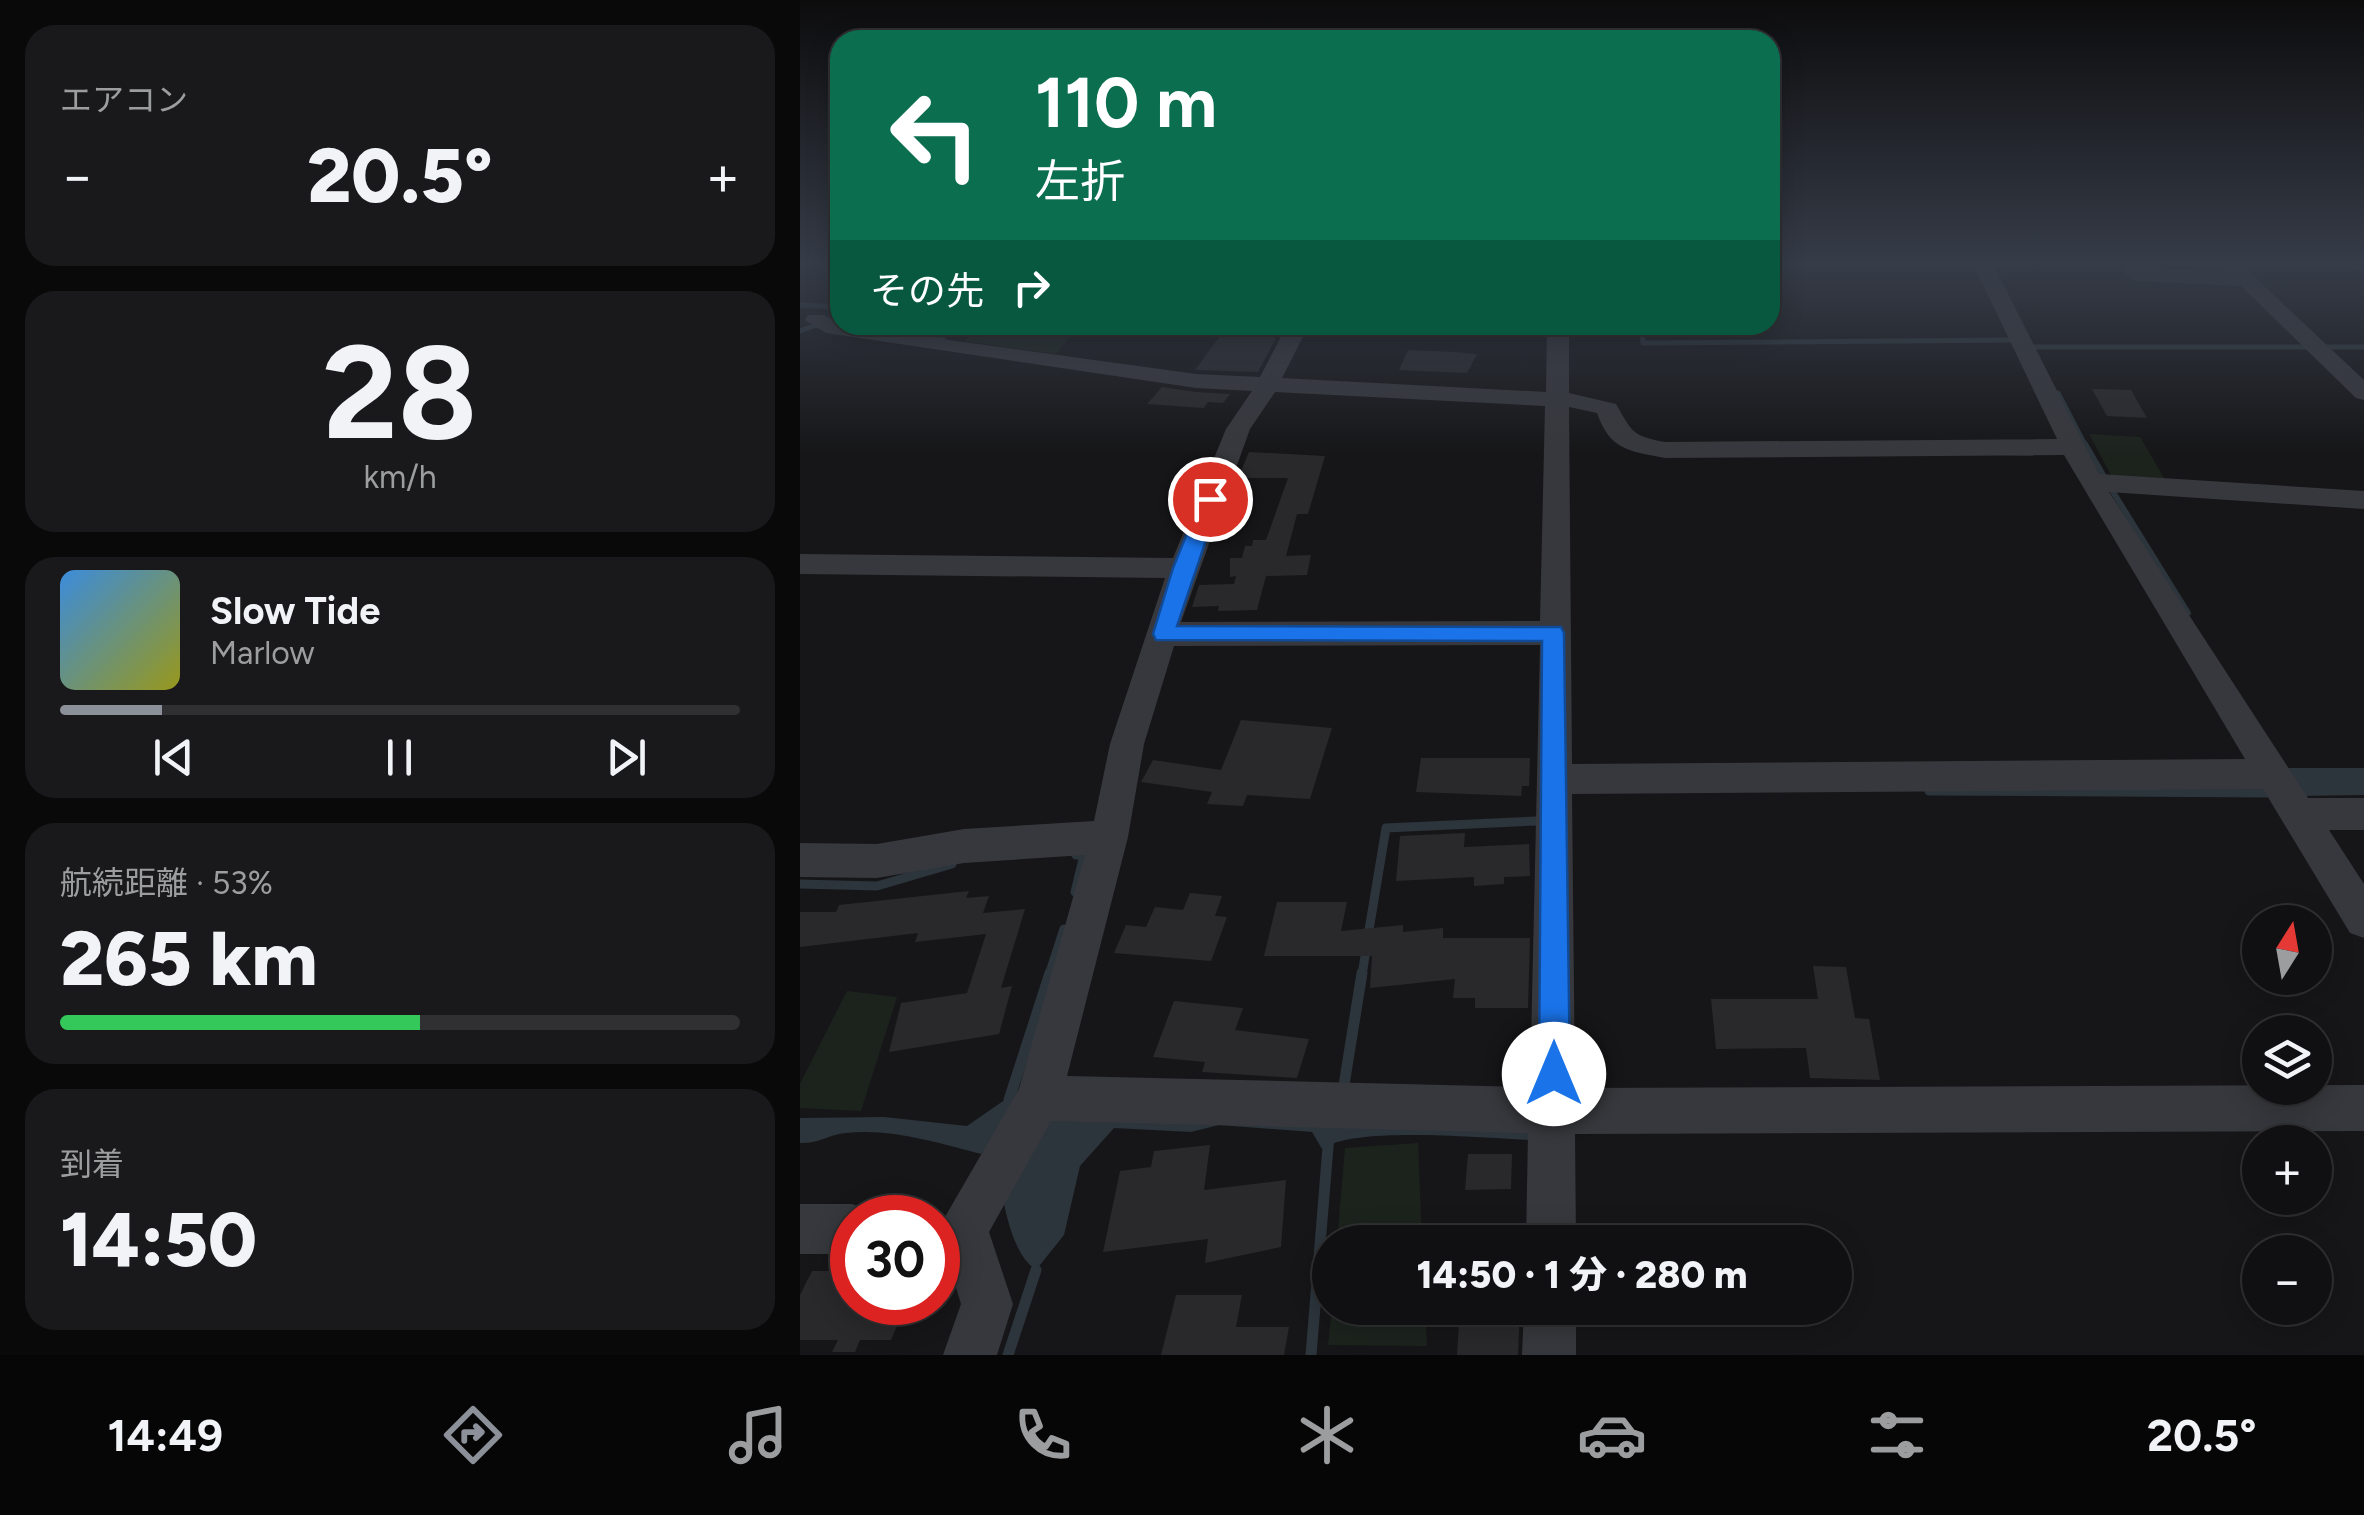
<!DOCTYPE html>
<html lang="ja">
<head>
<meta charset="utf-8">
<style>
  :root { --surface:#101012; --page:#19191b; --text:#f1f3f6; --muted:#9c9d9f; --line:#303032; --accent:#8c9099 }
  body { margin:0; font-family:Figtree,"Noto Sans JP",sans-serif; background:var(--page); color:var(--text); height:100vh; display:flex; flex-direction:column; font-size:38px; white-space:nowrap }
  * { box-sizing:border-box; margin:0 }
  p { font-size:32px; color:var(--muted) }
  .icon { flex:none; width:55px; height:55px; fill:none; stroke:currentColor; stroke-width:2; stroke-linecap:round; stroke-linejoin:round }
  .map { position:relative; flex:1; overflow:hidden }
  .drawer { display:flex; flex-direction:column; gap:25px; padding:25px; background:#09090a; width:800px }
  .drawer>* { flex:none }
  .top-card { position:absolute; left:30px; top:30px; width:950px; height:305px; border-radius:30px; box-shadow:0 5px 25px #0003,0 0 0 2px var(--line); background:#0b6e4f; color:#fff; overflow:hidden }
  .needle { width:65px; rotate:11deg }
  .controls { position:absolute; left:1442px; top:905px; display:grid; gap:20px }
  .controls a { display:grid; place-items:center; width:90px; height:90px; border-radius:50%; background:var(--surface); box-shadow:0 5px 25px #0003,0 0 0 2px var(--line); font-size:50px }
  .speed { position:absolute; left:30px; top:1195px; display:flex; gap:20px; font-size:50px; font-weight:700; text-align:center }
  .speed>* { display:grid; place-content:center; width:130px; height:130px; border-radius:50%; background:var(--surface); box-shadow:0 5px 25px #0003,0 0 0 2px var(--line); line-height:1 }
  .speed .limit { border:15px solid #d22; background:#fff; color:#111 }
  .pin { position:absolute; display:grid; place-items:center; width:85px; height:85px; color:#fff; margin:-42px; border:5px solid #fff; border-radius:50%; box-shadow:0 2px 10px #0007 }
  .me { position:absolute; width:110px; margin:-55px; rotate:0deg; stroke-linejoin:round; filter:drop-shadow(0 0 8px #0008) }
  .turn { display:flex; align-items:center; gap:35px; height:210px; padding:0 40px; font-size:45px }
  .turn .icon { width:130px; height:130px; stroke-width:2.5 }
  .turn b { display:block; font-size:70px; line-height:85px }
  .then { display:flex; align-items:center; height:95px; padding:0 40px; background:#0003; gap:20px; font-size:38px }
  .big { font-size:75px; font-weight:800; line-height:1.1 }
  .drawer .widget { flex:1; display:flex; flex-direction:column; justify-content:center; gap:15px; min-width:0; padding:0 35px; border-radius:30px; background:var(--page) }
  .drawer .dial { align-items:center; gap:0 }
  .dial b { font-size:130px; line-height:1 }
  .song { display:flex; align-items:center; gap:30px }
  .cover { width:120px; height:120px; border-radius:15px; background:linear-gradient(135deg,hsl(210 70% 55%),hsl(60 70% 35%)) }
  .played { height:10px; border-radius:5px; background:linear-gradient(90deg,var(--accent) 15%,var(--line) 15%) }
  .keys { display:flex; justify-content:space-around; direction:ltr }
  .heat { display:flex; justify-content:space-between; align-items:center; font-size:55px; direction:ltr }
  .charge { height:15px; border-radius:8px; background:linear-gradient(90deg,#34c759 53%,var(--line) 0) }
  .trip { position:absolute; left:512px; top:1225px; width:540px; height:100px; border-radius:50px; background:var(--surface); box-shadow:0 5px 25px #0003,0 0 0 2px var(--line); font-weight:800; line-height:100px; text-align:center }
  .menu { display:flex; height:160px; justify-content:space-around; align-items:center; background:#060607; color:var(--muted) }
  .menu .icon { width:70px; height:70px }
  .menu .current { color:var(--accent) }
  .menu b { font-size:45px; color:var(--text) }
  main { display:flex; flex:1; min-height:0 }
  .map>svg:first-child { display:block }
</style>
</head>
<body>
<main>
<section class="drawer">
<div class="widget"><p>エアコン</p>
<div class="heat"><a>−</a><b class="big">20.5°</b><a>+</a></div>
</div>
<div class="widget dial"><b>28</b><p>km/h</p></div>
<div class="widget">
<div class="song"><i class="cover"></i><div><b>Slow Tide</b><p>Marlow</p></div></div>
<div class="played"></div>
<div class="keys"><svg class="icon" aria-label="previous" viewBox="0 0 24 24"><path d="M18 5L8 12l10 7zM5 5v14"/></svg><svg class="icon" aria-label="pause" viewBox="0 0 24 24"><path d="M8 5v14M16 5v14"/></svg><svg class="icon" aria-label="next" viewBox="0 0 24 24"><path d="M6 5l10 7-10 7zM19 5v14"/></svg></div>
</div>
<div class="widget"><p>航続距離 · 53%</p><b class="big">265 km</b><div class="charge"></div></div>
<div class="widget"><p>到着</p><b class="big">14:50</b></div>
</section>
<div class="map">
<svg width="1564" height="1355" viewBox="0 0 1564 1355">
  <rect width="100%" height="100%" fill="#161618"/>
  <g fill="#1c231d">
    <polygon points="182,325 364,325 358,332 273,333 256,354 164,341"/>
    <polygon points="1289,434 1340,437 1367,483 1313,479"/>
    <polygon points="47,991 97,997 61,1111 0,1108 0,1084"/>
    <polygon points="618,1143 622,1242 537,1242 545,1148"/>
    <polygon points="532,1308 625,1308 627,1346 528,1345"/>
  </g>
  <g fill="#2c353c">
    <polygon points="1483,768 1564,768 1564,795 1499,796"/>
    <path d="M206 1099 271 1111 721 1118 734 1140C688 1139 554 1125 522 1149L512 1132 419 1125 391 1132 314 1128 280 1166 264 1235 236 1270C204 1248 200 1174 194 1137L181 1154C138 1143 92 1128 46 1133 30 1134 18 1144 0 1143V1118L84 1117 167 1126Z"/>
  </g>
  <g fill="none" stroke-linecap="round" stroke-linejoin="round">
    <g stroke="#2c353c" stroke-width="5">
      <polyline points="0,305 40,307"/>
      <polyline points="55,325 144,340"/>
      <polyline points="842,325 843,343 1214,340"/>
      <polyline points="0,331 34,319"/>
      <polyline points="1234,347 1564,347"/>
      <polyline points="1258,393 1283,441"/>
      <polyline points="1272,441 1283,441 1286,447"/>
    </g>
    <g stroke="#2c353c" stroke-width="6">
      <polyline points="1285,444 1306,480"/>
      <polyline points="1313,492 1388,613"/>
    </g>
    <g stroke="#2c353c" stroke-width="9">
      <polyline points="1129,791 1467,793"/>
      <polyline points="0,884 77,886 152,864"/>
      <polyline points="275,892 284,855 276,855"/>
      <polyline points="568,936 586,828 737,821"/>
      <polyline points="249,975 264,929"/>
      <polyline points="562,975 566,950"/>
    </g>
    <g stroke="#2c353c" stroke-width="11">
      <polyline points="544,1085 562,973"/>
      <polyline points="209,1100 250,973"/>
      <polyline points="208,1355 236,1270"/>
      <polyline points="511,1355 529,1135"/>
    </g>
  </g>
  <g fill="#29292c">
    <polygon points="422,333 468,336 476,338 458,372 395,370"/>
    <polygon points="608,350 655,352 677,354 667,373 599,370"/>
    <polygon points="362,387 396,392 430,394 423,403 408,402 404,408 347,404"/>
    <polygon points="1292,389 1331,390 1347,418 1307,416"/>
    <polygon points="449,452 525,456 508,514 497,514 486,556 511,555 507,575 466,576 457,610 418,611 419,606 392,607 399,585 434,584 436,576 430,577 430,558 442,558 445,546 452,546 453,540 466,540 488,478 438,478"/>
    <polygon points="441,720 532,728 510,799 447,795 443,806 407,804 412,792 341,782 353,760 421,770"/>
    <polygon points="621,758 730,758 729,786 722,786 721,796 616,792"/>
    <polygon points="665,833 664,847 729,844 730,876 704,877 704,884 674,886 674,877 596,881 600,836"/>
    <polygon points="169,891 166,898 189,896 183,913 225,909 201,988 212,986 199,1034 89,1052 101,1003 167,993 186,934 115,942 118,933 0,947 0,912 36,912 39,905"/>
    <polygon points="390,893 422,896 415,916 427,917 411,961 314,953 326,925 346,927 355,907 383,910"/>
    <polygon points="477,902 547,902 541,931 603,925 603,932 643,928 643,938 730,938 728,1008 675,1008 675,998 653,998 655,979 570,988 572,956 464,956"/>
    <polygon points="1013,966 1046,967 1055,1018 1069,1019 1080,1080 1010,1078 1006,1048 916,1049 911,999 1018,999"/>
    <polygon points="374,1001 443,1008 435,1030 509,1039 497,1078 402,1072 405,1062 353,1057"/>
    <polygon points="410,1145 404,1190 486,1180 481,1247 405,1263 408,1239 303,1252 320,1171 351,1167 354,1151"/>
    <polygon points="668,1154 712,1154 711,1189 665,1190"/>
    <polygon points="12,1271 52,1271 52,1302 107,1302 91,1340 60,1340 55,1352 32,1352 38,1340 0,1340 0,1295"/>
    <polygon points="376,1295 442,1295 436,1327 489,1327 484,1355 361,1355"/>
    <polygon points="660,1308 720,1308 718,1355 657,1355"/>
  </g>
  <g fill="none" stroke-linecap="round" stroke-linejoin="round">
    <g fill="#37383d" fill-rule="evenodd">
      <path d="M1174 266H1194L1299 474 1564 491V509L1309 492 1508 798H1564V830H1529L1564 884V938L1550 933 1463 789 772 794 775 1088 1564 1085V1131L775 1134 776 1242H726L728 1133 251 1121 189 1232 213 1304 197 1355H143L161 1304 138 1229 219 1089 285 855 164 863 77 878 0 877V843L77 844 164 829 294 821 310 744 365 578 0 574V554L373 558 426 429 452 391 396 388 26 333 5 320 8 315H24L40 325 396 374 460 377 487 325H509L482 378 746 392 747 325H769V393L816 404C832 431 831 436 865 442L1257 439ZM475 392 745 406 740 621 381 622 450 429ZM769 407 797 413C810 450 829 451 865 458L1264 455 1445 759 772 764ZM740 645 730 1087 267 1076 328 837 344 744 374 646Z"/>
      <polygon points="1319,266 1428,273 1422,266 1443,266 1564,380 1564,400 1556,398 1441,286 1338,281 1331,279"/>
      <polygon points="1548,266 1564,266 1564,272 1551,270"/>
      <polygon points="0,1204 52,1204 70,1211 72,1218 52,1218 52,1254 0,1254"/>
      <polygon points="724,1308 776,1308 776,1355 722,1355"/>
    </g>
  </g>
  <linearGradient id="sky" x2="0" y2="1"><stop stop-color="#0c0c0d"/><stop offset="0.58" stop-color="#363c48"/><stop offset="1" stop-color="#363c48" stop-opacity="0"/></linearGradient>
  <rect width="1564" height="455" fill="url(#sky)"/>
  <polygon fill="#1a73e8" stroke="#114b97" stroke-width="2.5" points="410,493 420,499 377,626 761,627 764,633 770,1074 765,1085 754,1090 743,1085 739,1074 742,641 356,640 353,634 373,568 401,499"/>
</svg>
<div class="controls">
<a><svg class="needle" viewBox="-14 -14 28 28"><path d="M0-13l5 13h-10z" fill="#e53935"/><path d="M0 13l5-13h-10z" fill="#9c9d9f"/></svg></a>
<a><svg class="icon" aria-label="layers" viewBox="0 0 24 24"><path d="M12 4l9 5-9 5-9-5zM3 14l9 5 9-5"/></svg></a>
<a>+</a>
<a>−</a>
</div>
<div class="speed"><div class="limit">30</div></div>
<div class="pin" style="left:410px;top:499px;background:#d93025"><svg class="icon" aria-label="arrive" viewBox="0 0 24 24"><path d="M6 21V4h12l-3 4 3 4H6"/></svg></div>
<svg class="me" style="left:754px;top:1074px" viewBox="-20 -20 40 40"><circle r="19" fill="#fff"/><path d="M0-13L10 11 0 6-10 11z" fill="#1a73e8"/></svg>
<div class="trip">14:50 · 1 分 · 280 m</div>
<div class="top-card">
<div class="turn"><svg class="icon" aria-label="left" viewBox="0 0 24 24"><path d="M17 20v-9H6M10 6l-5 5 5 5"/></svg><div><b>110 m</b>左折</div></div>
<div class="then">その先<svg class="icon" aria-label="right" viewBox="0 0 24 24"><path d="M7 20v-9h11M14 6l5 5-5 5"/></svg></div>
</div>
</div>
</main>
<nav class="menu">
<b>14:49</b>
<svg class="icon current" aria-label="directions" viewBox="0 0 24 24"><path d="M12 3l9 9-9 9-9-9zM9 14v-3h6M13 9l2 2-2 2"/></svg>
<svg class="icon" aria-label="music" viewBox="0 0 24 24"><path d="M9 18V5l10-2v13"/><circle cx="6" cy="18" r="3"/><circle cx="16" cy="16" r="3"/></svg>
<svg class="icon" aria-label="phone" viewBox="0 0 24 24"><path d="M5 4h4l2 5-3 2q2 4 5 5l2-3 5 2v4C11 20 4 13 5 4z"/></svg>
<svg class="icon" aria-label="climate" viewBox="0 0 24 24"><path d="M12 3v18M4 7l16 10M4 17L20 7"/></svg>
<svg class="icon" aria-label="car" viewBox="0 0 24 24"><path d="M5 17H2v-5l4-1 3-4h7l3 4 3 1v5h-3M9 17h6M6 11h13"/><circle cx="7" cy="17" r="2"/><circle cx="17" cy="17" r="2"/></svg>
<svg class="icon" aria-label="filters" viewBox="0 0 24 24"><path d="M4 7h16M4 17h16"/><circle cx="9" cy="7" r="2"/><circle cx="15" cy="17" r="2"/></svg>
<b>20.5°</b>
</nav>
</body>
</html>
